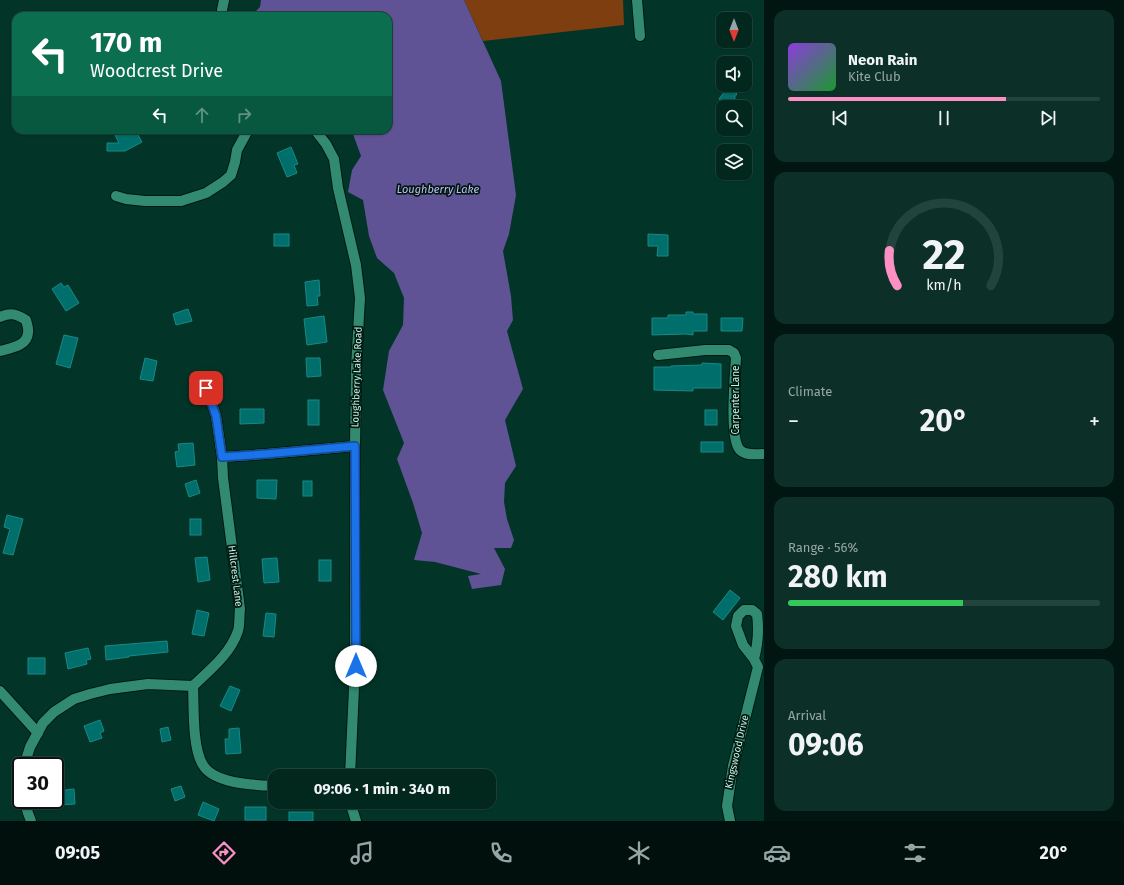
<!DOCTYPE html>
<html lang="en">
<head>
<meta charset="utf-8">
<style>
  :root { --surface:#02281e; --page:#0c3027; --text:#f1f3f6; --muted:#96a6a4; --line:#23443c; --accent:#fc8fc3 }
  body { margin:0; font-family:"Fira Sans",sans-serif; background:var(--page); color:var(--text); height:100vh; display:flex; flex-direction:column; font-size:15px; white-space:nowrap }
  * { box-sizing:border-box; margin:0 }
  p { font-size:13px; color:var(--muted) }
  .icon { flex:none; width:22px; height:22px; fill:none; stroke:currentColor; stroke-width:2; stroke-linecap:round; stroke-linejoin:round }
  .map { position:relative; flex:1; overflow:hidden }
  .drawer { display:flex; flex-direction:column; gap:10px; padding:10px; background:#011610; width:360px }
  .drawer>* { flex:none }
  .hud { position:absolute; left:12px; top:12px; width:380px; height:122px; border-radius:12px; box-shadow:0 1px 3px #0004,0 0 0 1px var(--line); background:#0b6e4f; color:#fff; overflow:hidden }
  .needle { width:26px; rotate:180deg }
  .controls { position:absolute; left:716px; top:12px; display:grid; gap:8px }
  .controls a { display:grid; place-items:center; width:36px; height:36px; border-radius:8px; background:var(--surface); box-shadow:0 1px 3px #0004,0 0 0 1px var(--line); font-size:20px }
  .speed { position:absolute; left:12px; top:757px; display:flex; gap:8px; font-size:20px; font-weight:700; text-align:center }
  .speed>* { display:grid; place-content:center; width:52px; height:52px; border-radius:50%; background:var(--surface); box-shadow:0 1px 3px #0004,0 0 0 1px var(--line); line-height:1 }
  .speed .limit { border:2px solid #111; border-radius:6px; background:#fff; color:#111 }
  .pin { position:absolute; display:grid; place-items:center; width:34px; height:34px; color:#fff; margin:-17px; border-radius:8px; box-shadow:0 2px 6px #0006 }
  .me { position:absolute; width:44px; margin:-22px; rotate:0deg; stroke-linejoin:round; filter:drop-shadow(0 0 3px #0008) }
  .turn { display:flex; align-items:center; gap:14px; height:84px; padding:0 12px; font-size:18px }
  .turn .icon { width:52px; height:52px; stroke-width:2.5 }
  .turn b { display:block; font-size:28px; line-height:34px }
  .lanes { display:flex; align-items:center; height:38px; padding:0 12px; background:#0003; justify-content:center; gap:20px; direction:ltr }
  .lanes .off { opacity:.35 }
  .big { font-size:30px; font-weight:700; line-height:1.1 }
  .drawer .widget { flex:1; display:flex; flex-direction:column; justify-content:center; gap:6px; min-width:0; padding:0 14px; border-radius:12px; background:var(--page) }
  .drawer .dial { align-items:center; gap:0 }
  .dial svg { height:104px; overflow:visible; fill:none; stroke:var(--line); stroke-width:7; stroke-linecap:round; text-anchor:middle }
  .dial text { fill:var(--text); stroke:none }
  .song { display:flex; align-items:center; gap:12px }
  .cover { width:48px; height:48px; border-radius:6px; background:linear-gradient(135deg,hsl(270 70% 55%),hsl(130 70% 35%)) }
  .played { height:4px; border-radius:2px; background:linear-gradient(90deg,var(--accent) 70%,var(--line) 70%) }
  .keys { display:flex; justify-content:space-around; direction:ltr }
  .heat { display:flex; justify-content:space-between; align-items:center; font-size:22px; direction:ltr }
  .charge { height:6px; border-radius:3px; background:linear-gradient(90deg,#34c759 56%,var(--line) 0) }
  .trip { position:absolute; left:268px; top:769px; width:228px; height:40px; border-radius:12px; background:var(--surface); box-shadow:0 1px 3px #0004,0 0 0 1px var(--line); font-weight:700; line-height:40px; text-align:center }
  .tab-bar { display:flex; height:64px; justify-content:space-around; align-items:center; background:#01100c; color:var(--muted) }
  .tab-bar .icon { width:28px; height:28px }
  .tab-bar .active { color:var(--accent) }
  .tab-bar b { font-size:18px; color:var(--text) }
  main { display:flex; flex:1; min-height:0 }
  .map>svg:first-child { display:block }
</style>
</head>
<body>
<main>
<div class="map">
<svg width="764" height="821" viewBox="0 0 764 821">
  <rect width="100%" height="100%" fill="#023528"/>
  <polygon fill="#7f3e10" points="464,0 623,0 624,25 483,41"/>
  <polygon fill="#5f5295" points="261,0 464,0 501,81 516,195 509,234 503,251 511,296 513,320 507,331 523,389 505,420 516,466 505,483 504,502 507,519 514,540 511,548 494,548 505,569 501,585 472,589 468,576 481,574 435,562 414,560 422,533 413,503 397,459 404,443 383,390 389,351 403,325 404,298 394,273 377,258 369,236 363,200 348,192 352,170 361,156 353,134 353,130 388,130 388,16 251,16 260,7"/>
  <g fill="#006e6b" stroke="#198985">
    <polygon points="728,87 737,94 734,98 740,102 737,107 730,107 719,99"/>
    <polygon points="120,130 135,130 142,142 125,151 107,151 107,143 119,143 114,133"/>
    <polygon points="291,147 298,164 294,165 297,173 287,177 277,153"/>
    <rect x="274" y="234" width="15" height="12"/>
    <polygon points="648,234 668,235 668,256 657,256 658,246 648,246"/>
    <polygon points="319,280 320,296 317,296 318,305 307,306 305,282"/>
    <polygon points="61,283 64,287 68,285 79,303 66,311 52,289"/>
    <polygon points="188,309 192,321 176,325 173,314"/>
    <polygon points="686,312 693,312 693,314 707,314 707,331 693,331 693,335 686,334 652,335 652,318 668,318 668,315 686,315"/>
    <polygon points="324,316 327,342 307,345 304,319"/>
    <polygon points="721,318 743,318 742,331 721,331"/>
    <polygon points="64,335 78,338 70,368 56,364"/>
    <polygon points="145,358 157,361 153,381 140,379"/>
    <polygon points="306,358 320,358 321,376 307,377"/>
    <polygon points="702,363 721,364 721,388 693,388 693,391 654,390 654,367 671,367 671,366 702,365"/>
    <rect x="308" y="400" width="11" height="25"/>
    <polygon points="240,409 264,409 264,423 240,424"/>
    <rect x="705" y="410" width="12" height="15"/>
    <rect x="701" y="442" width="22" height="10"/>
    <polygon points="193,443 195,465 177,467 175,452 179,451 178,444"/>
    <polygon points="196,480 200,493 189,497 185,484"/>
    <polygon points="257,480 277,480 276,499 257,498"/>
    <rect x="303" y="481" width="9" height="15"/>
    <polygon points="7,515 23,519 13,555 3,553 10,529 4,527"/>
    <rect x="190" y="519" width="11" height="16"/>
    <polygon points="207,557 210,580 198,582 195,558"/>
    <polygon points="277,558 279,582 264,583 262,559"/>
    <rect x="319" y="560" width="12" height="21"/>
    <polygon points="730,590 740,598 723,620 713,612"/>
    <polygon points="197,610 209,613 204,636 192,634"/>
    <polygon points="266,613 276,614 274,637 263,636"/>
    <polygon points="167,641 168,652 129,656 129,657 106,660 105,646"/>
    <polygon points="88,648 91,659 86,660 87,664 68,669 65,653"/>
    <rect x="28" y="658" width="17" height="16"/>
    <polygon points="230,686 240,690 231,711 220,706"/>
    <polygon points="100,720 104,731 100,733 102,738 90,742 84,726"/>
    <polygon points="168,727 171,740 162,742 160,729"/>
    <polygon points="239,728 241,753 226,754 225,739 229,739 229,729"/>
    <polygon points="181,786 185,797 175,801 171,789"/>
    <polygon points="74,789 75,804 57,805 56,791"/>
    <polygon points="203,802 219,809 214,821 198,815"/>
    <rect x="245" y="807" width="21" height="13"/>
    <rect x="289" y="812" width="24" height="9"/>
  </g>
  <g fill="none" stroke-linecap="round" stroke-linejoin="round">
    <defs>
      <g id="minor">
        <polyline points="637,0 640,36"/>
        <polyline points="222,16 222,10 224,0"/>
        <polyline points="315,130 326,144 334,159 338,188 356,265 360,298 356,368 355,446 355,666 350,776"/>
        <polyline points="116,196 126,199 145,201 181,201 206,193 223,182 231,175 235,162 237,150 248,130"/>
        <path d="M0 317C11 312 16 314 26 320 27 324 29 329 28 333 27 346 11 348 0 351"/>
        <path d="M658 355 705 350H729L734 353 736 358C735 375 729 439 740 450 746 456 756 454 764 454"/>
        <polyline points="222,457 266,454 355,446"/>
        <path d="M193 686C194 706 192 748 203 765 214 784 255 785 275 786"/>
        <polyline points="0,691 38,733"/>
        <path d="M24 766 30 747 43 723 54 712 74 699 90 694 110 689 148 684 193 686C211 669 230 654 238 631 240 624 239 616 240 609L223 478 222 457 216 416 207 388"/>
        <polyline points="24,800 28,813 31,821"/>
        <polyline points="350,802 356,821"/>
        <path d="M730 821 727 806 733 766 758 667 754 659 743 645 736 626 738 616 744 610H752L757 614C759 629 758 644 754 659"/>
      </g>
    </defs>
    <use href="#minor" stroke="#001a12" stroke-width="12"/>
    <use href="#minor" stroke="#328b71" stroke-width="10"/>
  </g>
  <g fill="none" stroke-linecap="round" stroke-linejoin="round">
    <defs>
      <polyline id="route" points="206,388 216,416 222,457 266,454 355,446 356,666"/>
    </defs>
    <use href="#route" stroke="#114b97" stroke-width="10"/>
    <use href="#route" stroke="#1a73e8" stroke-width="7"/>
  </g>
  <g text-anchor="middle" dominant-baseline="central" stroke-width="3.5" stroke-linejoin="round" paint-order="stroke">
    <g font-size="10" fill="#c9f1e2" stroke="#001a12">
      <text transform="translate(357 377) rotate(-88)">Loughberry Lake Road</text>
      <text transform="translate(736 400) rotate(-90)">Carpenter Lane</text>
      <text transform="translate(235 576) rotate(83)">Hillcrest Lane</text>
      <text transform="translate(737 752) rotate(-77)">Kingswood Drive</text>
    </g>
    <g font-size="11" font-style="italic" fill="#c2baf4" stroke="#001a12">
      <text x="438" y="189">Loughberry Lake</text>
    </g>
  </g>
</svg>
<div class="controls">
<a><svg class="needle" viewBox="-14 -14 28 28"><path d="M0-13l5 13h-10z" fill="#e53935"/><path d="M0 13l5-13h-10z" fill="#96a6a4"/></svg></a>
<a><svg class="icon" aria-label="sound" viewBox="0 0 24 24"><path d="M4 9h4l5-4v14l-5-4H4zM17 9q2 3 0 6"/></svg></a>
<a><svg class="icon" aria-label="search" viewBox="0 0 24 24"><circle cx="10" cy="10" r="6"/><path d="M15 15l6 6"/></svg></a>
<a><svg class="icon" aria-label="layers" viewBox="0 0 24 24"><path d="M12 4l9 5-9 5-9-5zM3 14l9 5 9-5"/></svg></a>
</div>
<div class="speed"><div class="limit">30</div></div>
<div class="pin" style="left:206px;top:388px;background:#d93025"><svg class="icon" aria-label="arrive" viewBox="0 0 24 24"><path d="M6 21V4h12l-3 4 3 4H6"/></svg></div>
<svg class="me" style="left:356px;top:666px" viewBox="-20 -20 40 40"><circle r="19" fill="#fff"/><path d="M0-13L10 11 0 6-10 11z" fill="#1a73e8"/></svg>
<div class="trip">09:06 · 1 min · 340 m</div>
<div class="hud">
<div class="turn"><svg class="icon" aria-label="left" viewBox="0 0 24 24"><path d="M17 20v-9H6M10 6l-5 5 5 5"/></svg><div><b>170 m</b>Woodcrest Drive</div></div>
<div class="lanes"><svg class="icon" aria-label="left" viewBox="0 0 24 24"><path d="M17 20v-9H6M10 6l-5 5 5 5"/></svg><svg class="icon off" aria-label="ahead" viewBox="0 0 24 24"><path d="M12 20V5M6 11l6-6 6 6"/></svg><svg class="icon off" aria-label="right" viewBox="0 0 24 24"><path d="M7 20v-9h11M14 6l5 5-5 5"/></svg></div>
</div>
</div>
<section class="drawer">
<div class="widget">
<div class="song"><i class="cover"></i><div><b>Neon Rain</b><p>Kite Club</p></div></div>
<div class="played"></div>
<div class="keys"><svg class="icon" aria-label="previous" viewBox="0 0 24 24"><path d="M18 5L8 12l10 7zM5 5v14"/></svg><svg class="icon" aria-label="pause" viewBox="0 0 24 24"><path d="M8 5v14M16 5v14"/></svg><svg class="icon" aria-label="next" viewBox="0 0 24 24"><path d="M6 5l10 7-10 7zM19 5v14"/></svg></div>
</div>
<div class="widget dial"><svg viewBox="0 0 100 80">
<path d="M14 69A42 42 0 1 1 86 69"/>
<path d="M14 69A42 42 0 0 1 8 42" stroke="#fc8fc3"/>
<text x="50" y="56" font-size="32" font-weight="700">22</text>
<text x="50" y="72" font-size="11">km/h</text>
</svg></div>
<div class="widget"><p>Climate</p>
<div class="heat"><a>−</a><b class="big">20°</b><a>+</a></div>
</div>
<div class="widget"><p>Range · 56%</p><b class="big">280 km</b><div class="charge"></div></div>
<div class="widget"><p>Arrival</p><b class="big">09:06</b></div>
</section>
</main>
<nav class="tab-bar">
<b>09:05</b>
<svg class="icon active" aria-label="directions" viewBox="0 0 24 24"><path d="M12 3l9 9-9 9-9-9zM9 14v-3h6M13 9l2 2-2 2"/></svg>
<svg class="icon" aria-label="music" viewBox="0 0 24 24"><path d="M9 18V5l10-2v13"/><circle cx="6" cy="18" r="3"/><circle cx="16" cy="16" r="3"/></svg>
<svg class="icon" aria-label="phone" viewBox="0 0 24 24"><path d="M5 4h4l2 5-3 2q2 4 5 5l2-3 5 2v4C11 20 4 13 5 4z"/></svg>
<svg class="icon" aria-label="climate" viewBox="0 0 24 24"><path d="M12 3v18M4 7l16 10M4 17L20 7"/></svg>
<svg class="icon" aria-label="car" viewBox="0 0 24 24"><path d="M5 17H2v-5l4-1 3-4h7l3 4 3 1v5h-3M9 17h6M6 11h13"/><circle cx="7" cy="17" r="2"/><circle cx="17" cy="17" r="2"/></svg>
<svg class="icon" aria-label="filters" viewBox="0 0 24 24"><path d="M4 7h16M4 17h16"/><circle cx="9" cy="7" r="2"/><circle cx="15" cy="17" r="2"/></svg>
<b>20°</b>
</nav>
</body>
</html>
